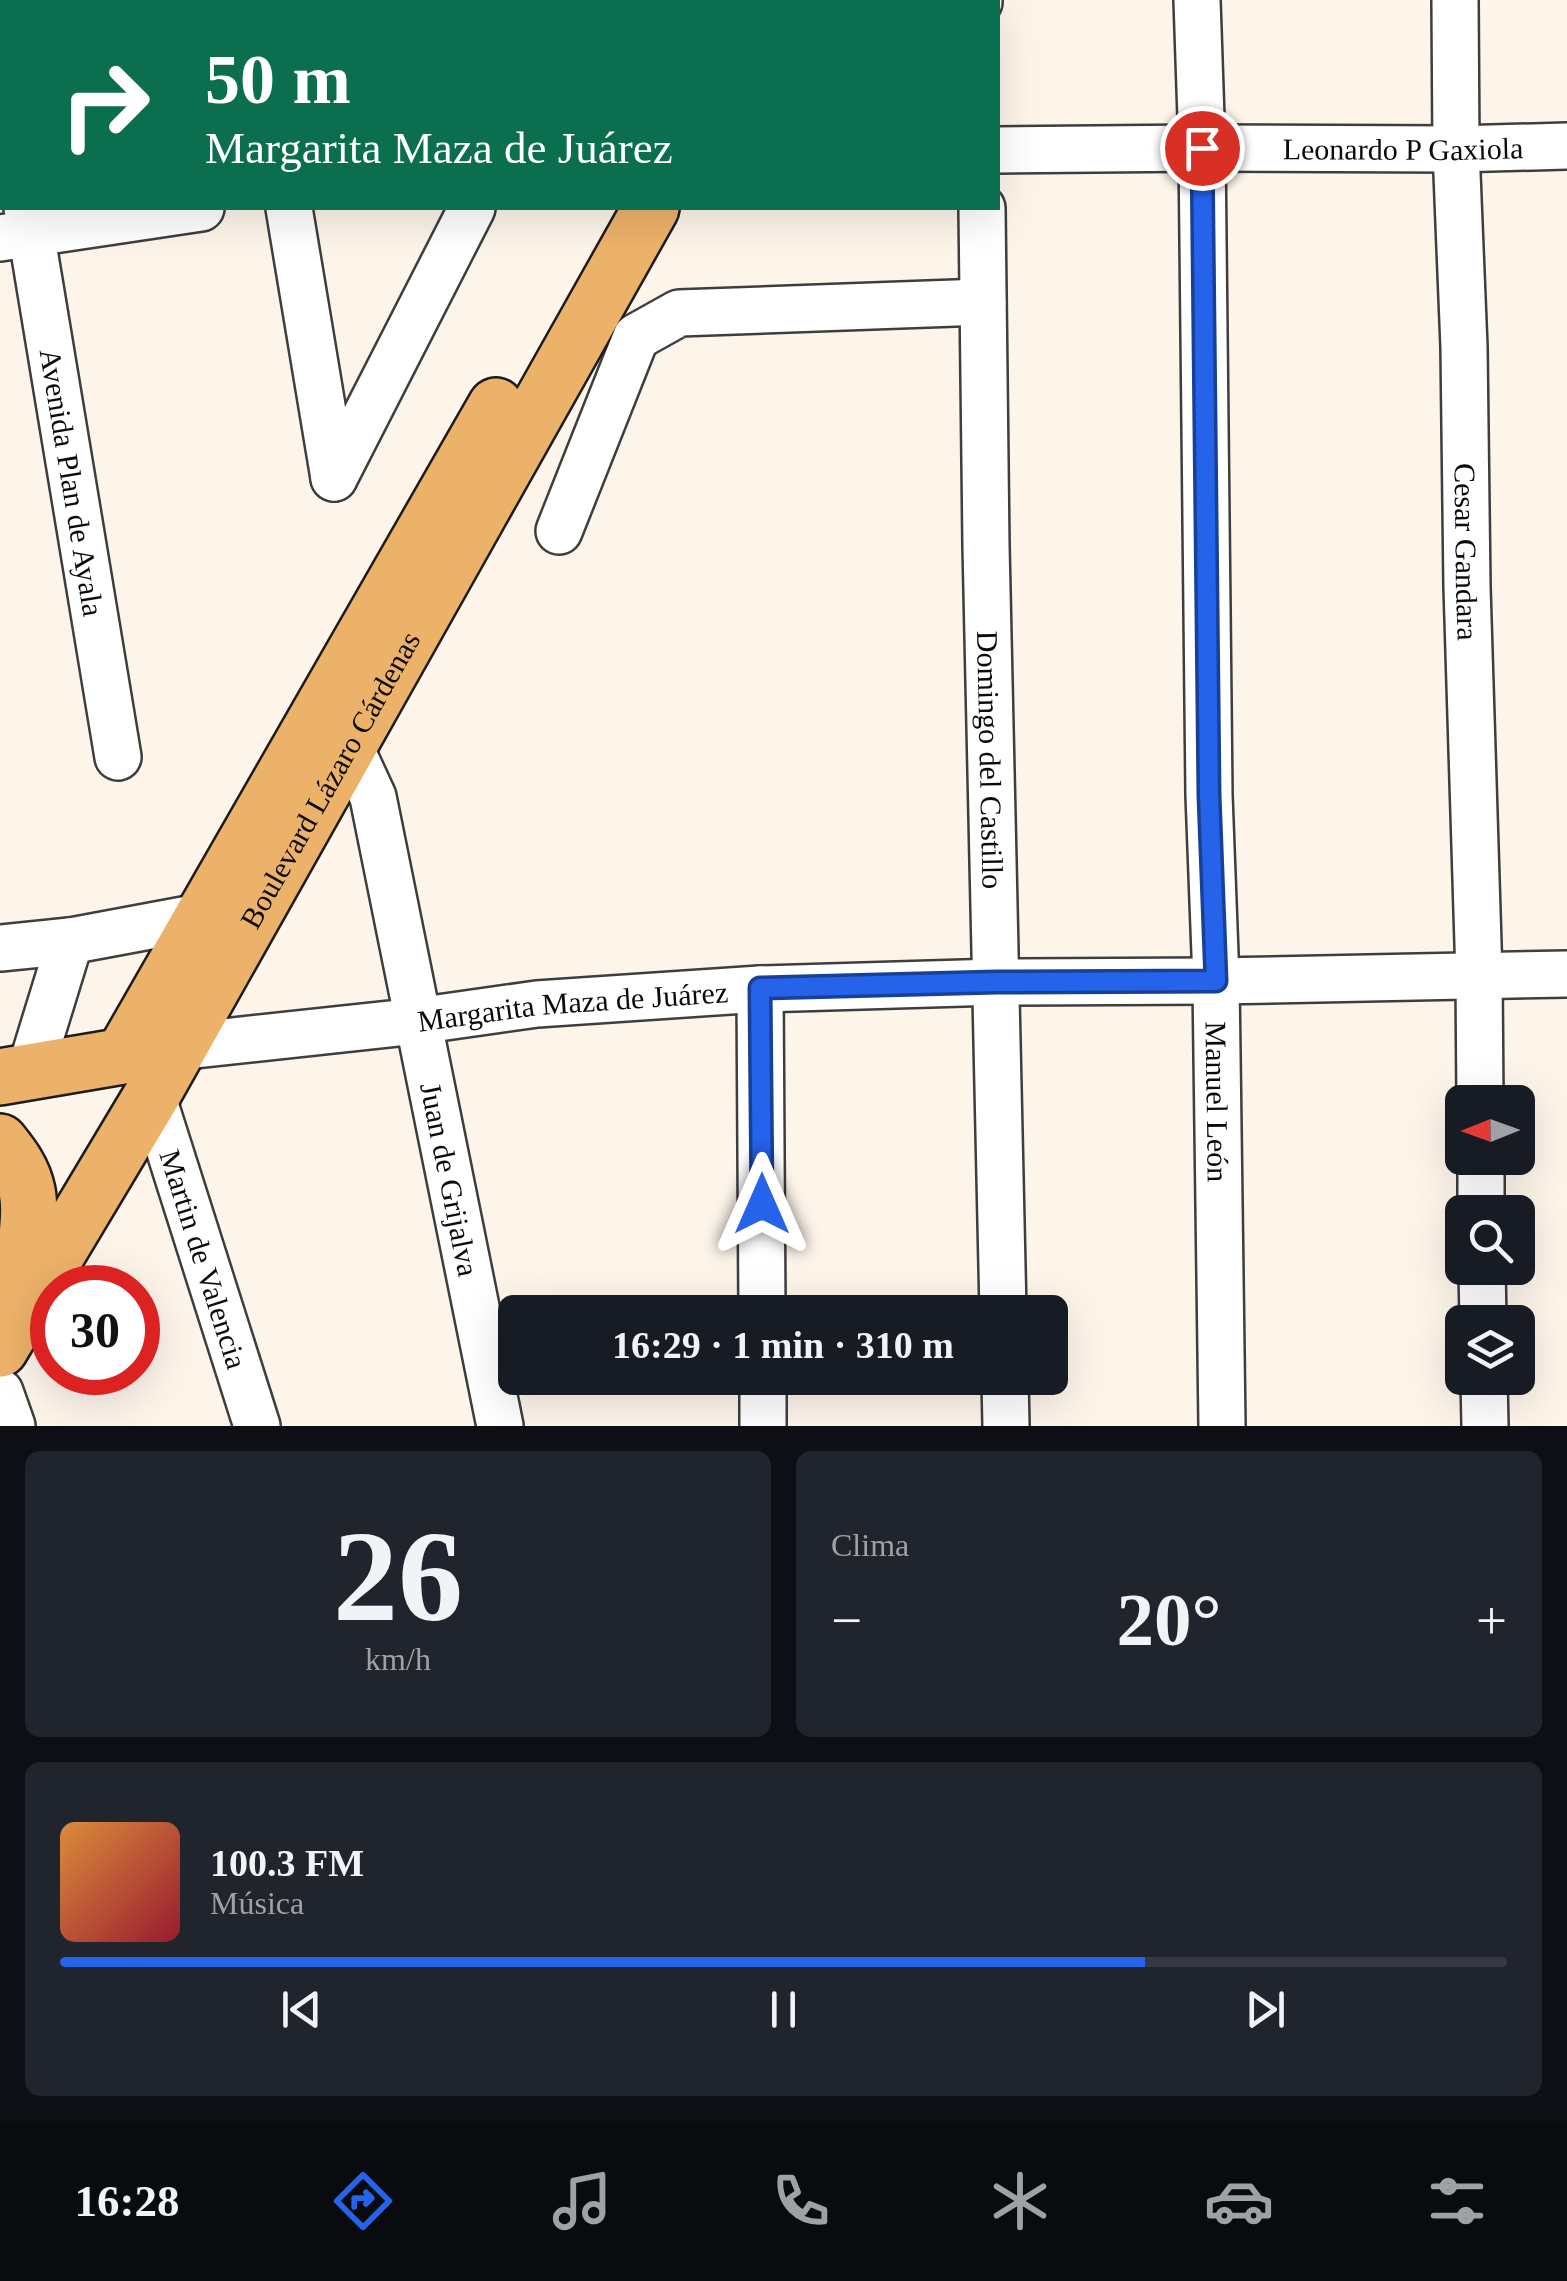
<!DOCTYPE html>
<html lang="es">
<head>
<meta charset="utf-8">
<style>
  :root { --surface:#171b24; --page:#20242c; --text:#f1f3f6; --muted:#9ea1a6; --line:#363941; --accent:#2563eb }
  body { margin:0; font-family:Georgia,serif; background:var(--page); color:var(--text); height:100vh; display:flex; flex-direction:column; font-size:38px; white-space:nowrap }
  * { box-sizing:border-box; margin:0 }
  p { font-size:32px; color:var(--muted) }
  .icon { flex:none; width:55px; height:55px; fill:none; stroke:currentColor; stroke-width:2; stroke-linecap:round; stroke-linejoin:round }
  .map { position:relative; height:1426px; overflow:hidden }
  .sheet { display:flex; flex-direction:column; gap:25px; padding:25px; background:#0d0f14; flex:1 }
  .sheet>* { flex:none }
  .guide { position:absolute; left:0px; top:0px; width:1000px; height:210px; box-shadow:0 10px 40px #0002; background:#0b6e4f; color:#fff; overflow:hidden }
  .needle { width:65px; rotate:269deg }
  .fabs { position:absolute; left:1445px; top:1085px; display:grid; gap:20px }
  .fabs a { display:grid; place-items:center; width:90px; height:90px; border-radius:15px; background:var(--surface); box-shadow:0 10px 40px #0002; font-size:50px }
  .speed { position:absolute; left:30px; top:1265px; display:flex; gap:20px; font-size:50px; font-weight:700; text-align:center }
  .speed>* { display:grid; place-content:center; width:130px; height:130px; border-radius:50%; background:var(--surface); box-shadow:0 10px 40px #0002; line-height:1 }
  .speed .limit { border:15px solid #d22; background:#fff; color:#111 }
  .pin { position:absolute; display:grid; place-items:center; width:85px; height:85px; color:#fff; margin:-42px; border:5px solid #fff; border-radius:50%; box-shadow:0 2px 10px #0007 }
  .me { position:absolute; width:110px; margin:-55px; rotate:0deg; stroke-linejoin:round; filter:drop-shadow(0 0 8px #0008) }
  .turn { display:flex; align-items:center; gap:35px; height:210px; padding:0 40px; font-size:45px }
  .turn .icon { width:130px; height:130px; stroke-width:2.5 }
  .turn b { display:block; font-size:70px; line-height:85px }
  .big { font-size:75px; font-weight:700; line-height:1.1 }
  .sheet .tile { flex:1; display:flex; flex-direction:column; justify-content:center; gap:15px; min-width:0; padding:0 35px; border-radius:15px; background:var(--page) }
  .sheet .dial { align-items:center; gap:0 }
  .dial b { font-size:130px; line-height:1 }
  .song { display:flex; align-items:center; gap:30px }
  .cover { width:120px; height:120px; border-radius:15px; background:linear-gradient(135deg,hsl(30 70% 55%),hsl(350 70% 35%)) }
  .played { height:10px; border-radius:5px; background:linear-gradient(90deg,var(--accent) 75%,var(--line) 75%) }
  .keys { display:flex; justify-content:space-around; direction:ltr }
  .heat { display:flex; justify-content:space-between; align-items:center; font-size:55px; direction:ltr }
  .sheet .tiles { flex:1; display:grid; gap:25px; grid-template-columns:1fr 1fr }
  .tile:last-child { grid-column:span 2 }
  .trip { position:absolute; left:498px; top:1295px; width:570px; height:100px; border-radius:15px; background:var(--surface); box-shadow:0 10px 40px #0002; font-weight:700; line-height:100px; text-align:center }
  .tabs { display:flex; height:160px; justify-content:space-around; align-items:center; background:#090b0e; color:var(--muted) }
  .tabs .icon { width:70px; height:70px }
  .tabs .active { color:var(--accent) }
  .tabs b { font-size:45px; color:var(--text) }
  .map>svg:first-child { display:block }
</style>
</head>
<body>
<div class="map">
<svg width="1567" height="1426" viewBox="0 0 1567 1426">
  <rect width="100%" height="100%" fill="#fdf5ea"/>
  <g fill="none" stroke-linecap="round" stroke-linejoin="round">
    <defs>
      <g id="minor">
        <polyline points="257,0 257,2"/>
        <polyline points="978,0 979,2"/>
        <path id="s1" d="M1197 0 1202 148 1209 795 1216 981 1222 1426"/>
        <path id="s2" d="M1455 0 1456 149 1464 347 1467 587 1479 976 1480 1102"/>
        <polyline points="501,2 503,0"/>
        <polyline points="577,2 579,0"/>
        <polyline points="0,32 2,49"/>
        <path id="s3" d="M998 150 1202 148 1456 149 1567 146"/>
        <path id="s4" d="M27 208 118 757"/>
        <polyline points="289,208 334,478"/>
        <path id="s5" d="M982 208 986 546 1003 1312"/>
        <polyline points="0,238 201,208"/>
        <polyline points="334,478 472,208"/>
        <polyline points="559,531 636,337 679,313 983,302"/>
        <path id="s6" d="M326 736 349 745 373 797 500 1426"/>
        <polyline points="0,948 70,941 204,916"/>
        <polyline points="760,989 762,1312"/>
        <path id="s7" d="M177 1047 417 1021 537 1004 760 989 997 982 1216 981 1567 974"/>
        <polyline points="30,1071 70,941"/>
        <path id="s8" d="M152 1095 257 1426"/>
        <polyline points="1481,1158 1481,1212"/>
        <polyline points="1482,1268 1483,1322"/>
        <polyline points="763,1378 763,1426"/>
        <polyline points="1005,1378 1006,1426"/>
        <polyline points="1484,1378 1485,1426"/>
        <polyline points="0,1392 12,1426"/>
      </g>
      <g id="major">
        <polyline points="726,2 727,0"/>
        <polyline points="766,2 767,0"/>
        <polyline points="124,1054 496,406"/>
        <polyline points="0,1077 159,1050"/>
        <path d="M0 1142C12 1157 23 1171 27 1191 33 1219 21 1272 17 1303"/>
        <path id="s9" d="M0 1349 152 1095 651 208"/>
      </g>
    </defs>
    <use href="#minor" stroke="#3e3e3e" stroke-width="50"/>
    <use href="#major" stroke="#1c1c1c" stroke-width="60"/>
    <use href="#minor" stroke="#fff" stroke-width="45"/>
    <use href="#major" stroke="#edb26a" stroke-width="55"/>
  </g>
  <g fill="none" stroke-linecap="round" stroke-linejoin="round">
    <defs>
      <polyline id="route" points="762,1204 760,988 997,982 1216,981 1209,795 1202,148"/>
    </defs>
    <use href="#route" stroke="#184099" stroke-width="25"/>
    <use href="#route" stroke="#2563eb" stroke-width="18"/>
  </g>
  <g text-anchor="middle" dominant-baseline="central" stroke-width="10" stroke-linejoin="round" paint-order="stroke">
    <g font-size="30" fill="#0b0b0b" stroke="#fff">
      <text stroke="none"><textPath href="#s3" startOffset="405">Leonardo P Gaxiola</textPath></text>
      <text stroke="none"><textPath href="#s4" startOffset="278">Avenida Plan de Ayala</textPath></text>
      <text stroke="none"><textPath href="#s2" startOffset="552">Cesar Gandara</textPath></text>
      <text stroke="none"><textPath href="#s5" startOffset="552">Domingo del Castillo</textPath></text>
      <text stroke="none"><textPath href="#s9" startOffset="658">Boulevard Lázaro Cárdenas</textPath></text>
      <text stroke="none"><textPath href="#s7" startOffset="398">Margarita Maza de Juárez</textPath></text>
      <text stroke="none"><textPath href="#s1" startOffset="1102">Manuel León</textPath></text>
      <text stroke="none"><textPath href="#s6" startOffset="472">Juan de Grijalva</textPath></text>
      <text stroke="none"><textPath href="#s8" startOffset="172">Martin de Valencia</textPath></text>
    </g>
  </g>
</svg>
<div class="fabs">
<a><svg class="needle" viewBox="-14 -14 28 28"><path d="M0-13l5 13h-10z" fill="#e53935"/><path d="M0 13l5-13h-10z" fill="#9ea1a6"/></svg></a>
<a><svg class="icon" aria-label="search" viewBox="0 0 24 24"><circle cx="10" cy="10" r="6"/><path d="M15 15l6 6"/></svg></a>
<a><svg class="icon" aria-label="layers" viewBox="0 0 24 24"><path d="M12 4l9 5-9 5-9-5zM3 14l9 5 9-5"/></svg></a>
</div>
<div class="speed"><div class="limit">30</div></div>
<div class="pin" style="left:1202px;top:148px;background:#d93025"><svg class="icon" aria-label="arrive" viewBox="0 0 24 24"><path d="M6 21V4h12l-3 4 3 4H6"/></svg></div>
<svg class="me" style="left:762px;top:1204px" viewBox="-20 -20 40 40"><path d="M0-17L14 15 0 8-14 15z" fill="#2563eb" stroke="#fff" stroke-width="4"/></svg>
<div class="trip">16:29 · 1 min · 310 m</div>
<div class="guide">
<div class="turn"><svg class="icon" aria-label="right" viewBox="0 0 24 24"><path d="M7 20v-9h11M14 6l5 5-5 5"/></svg><div><b>50 m</b>Margarita Maza de Juárez</div></div>
</div>
</div>
<section class="sheet">
<div class="tiles">
<div class="tile dial"><b>26</b><p>km/h</p></div>
<div class="tile"><p>Clima</p>
<div class="heat"><a>−</a><b class="big">20°</b><a>+</a></div>
</div>
<div class="tile">
<div class="song"><i class="cover"></i><div><b>100.3 FM</b><p>Música</p></div></div>
<div class="played"></div>
<div class="keys"><svg class="icon" aria-label="previous" viewBox="0 0 24 24"><path d="M18 5L8 12l10 7zM5 5v14"/></svg><svg class="icon" aria-label="pause" viewBox="0 0 24 24"><path d="M8 5v14M16 5v14"/></svg><svg class="icon" aria-label="next" viewBox="0 0 24 24"><path d="M6 5l10 7-10 7zM19 5v14"/></svg></div>
</div>
</div>
</section>
<nav class="tabs">
<b>16:28</b>
<svg class="icon active" aria-label="directions" viewBox="0 0 24 24"><path d="M12 3l9 9-9 9-9-9zM9 14v-3h6M13 9l2 2-2 2"/></svg>
<svg class="icon" aria-label="music" viewBox="0 0 24 24"><path d="M9 18V5l10-2v13"/><circle cx="6" cy="18" r="3"/><circle cx="16" cy="16" r="3"/></svg>
<svg class="icon" aria-label="phone" viewBox="0 0 24 24"><path d="M5 4h4l2 5-3 2q2 4 5 5l2-3 5 2v4C11 20 4 13 5 4z"/></svg>
<svg class="icon" aria-label="climate" viewBox="0 0 24 24"><path d="M12 3v18M4 7l16 10M4 17L20 7"/></svg>
<svg class="icon" aria-label="car" viewBox="0 0 24 24"><path d="M5 17H2v-5l4-1 3-4h7l3 4 3 1v5h-3M9 17h6M6 11h13"/><circle cx="7" cy="17" r="2"/><circle cx="17" cy="17" r="2"/></svg>
<svg class="icon" aria-label="filters" viewBox="0 0 24 24"><path d="M4 7h16M4 17h16"/><circle cx="9" cy="7" r="2"/><circle cx="15" cy="17" r="2"/></svg>
</nav>
</body>
</html>
